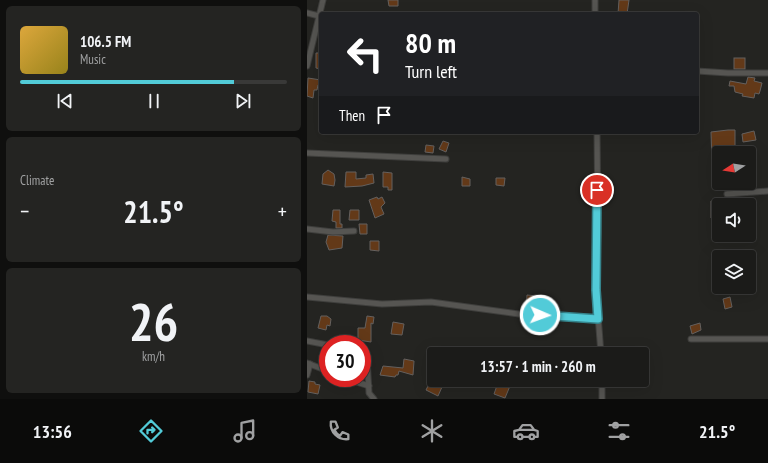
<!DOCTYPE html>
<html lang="en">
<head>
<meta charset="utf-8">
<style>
  :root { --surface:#1b1b19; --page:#242422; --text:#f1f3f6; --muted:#a0a1a2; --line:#393938; --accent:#52cbd8 }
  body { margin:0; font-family:"PT Sans Narrow",sans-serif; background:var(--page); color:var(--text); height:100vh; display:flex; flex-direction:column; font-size:15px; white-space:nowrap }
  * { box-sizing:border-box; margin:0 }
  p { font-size:13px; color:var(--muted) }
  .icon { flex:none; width:22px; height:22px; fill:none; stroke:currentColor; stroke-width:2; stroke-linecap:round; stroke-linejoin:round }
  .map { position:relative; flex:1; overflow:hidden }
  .sheet { display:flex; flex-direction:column; gap:6px; padding:6px; background:#0f0f0e; width:307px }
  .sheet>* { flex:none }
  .hud { position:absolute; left:12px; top:12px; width:380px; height:122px; border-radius:4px; box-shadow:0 4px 16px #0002,0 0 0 1px var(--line); background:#202124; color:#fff; overflow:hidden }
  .needle { width:26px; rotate:258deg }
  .buttons { position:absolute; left:405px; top:146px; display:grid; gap:8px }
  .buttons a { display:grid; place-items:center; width:44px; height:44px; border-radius:4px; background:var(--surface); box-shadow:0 4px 16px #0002,0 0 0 1px var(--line); font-size:20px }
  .speed { position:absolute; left:12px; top:335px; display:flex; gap:8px; font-size:20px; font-weight:700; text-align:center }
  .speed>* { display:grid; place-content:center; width:52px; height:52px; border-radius:50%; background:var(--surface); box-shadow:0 4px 16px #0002,0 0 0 1px var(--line); line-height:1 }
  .speed .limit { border:6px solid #d22; background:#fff; color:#111 }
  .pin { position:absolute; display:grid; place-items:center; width:34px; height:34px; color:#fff; margin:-17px; border:2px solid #fff; border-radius:50%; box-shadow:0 1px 4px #0007 }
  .me { position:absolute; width:44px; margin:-22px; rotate:92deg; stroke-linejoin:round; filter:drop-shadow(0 0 3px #0008) }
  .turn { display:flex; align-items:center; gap:14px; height:84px; padding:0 20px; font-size:18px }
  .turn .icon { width:52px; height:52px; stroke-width:2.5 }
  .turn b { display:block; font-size:28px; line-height:34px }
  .then { display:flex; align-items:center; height:38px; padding:0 20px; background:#0003; gap:8px; font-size:15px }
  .big { font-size:30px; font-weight:800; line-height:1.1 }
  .sheet .widget { flex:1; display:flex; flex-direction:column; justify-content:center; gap:6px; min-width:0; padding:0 14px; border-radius:6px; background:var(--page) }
  .sheet .dial { align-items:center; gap:0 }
  .dial b { font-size:52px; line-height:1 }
  .song { display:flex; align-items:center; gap:12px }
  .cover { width:48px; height:48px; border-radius:6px; background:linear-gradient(135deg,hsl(40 70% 55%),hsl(50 70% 35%)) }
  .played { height:4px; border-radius:2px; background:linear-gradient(90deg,var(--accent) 80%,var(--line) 80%) }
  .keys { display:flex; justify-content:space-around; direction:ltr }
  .heat { display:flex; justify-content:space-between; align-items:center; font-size:22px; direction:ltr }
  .trip { position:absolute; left:120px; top:347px; width:222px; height:40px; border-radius:4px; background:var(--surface); box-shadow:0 4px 16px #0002,0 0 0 1px var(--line); font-weight:800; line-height:40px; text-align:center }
  .menu { display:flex; height:64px; justify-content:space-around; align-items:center; background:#0b0b0a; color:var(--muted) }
  .menu .icon { width:28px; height:28px }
  .menu .active { color:var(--accent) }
  .menu b { font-size:18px; color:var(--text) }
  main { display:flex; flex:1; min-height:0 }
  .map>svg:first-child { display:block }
</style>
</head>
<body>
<main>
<section class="sheet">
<div class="widget">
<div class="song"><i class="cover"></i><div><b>106.5 FM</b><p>Music</p></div></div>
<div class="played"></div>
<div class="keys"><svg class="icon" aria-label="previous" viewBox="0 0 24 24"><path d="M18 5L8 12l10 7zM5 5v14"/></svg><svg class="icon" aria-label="pause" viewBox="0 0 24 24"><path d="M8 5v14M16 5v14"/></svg><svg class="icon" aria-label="next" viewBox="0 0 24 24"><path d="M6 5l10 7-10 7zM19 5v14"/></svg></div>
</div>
<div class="widget"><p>Climate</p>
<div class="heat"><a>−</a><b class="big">21.5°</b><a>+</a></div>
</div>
<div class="widget dial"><b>26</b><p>km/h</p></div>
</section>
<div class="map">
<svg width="461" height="399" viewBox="0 0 461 399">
  <rect width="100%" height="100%" fill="#242421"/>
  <g fill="#633918" stroke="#64605e">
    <polygon points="81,0 91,0 91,6 82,6"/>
    <polygon points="312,0 322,0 320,14 311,14"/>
    <polygon points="9,53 14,53 14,69 9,68"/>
    <rect x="427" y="58" width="11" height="11"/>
    <polygon points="441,77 448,78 447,81 455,83 453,91 452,94 448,93 447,98 435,96 436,94 428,92 427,86 422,86 423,81 439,84"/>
    <polygon points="1,78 14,80 14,86 11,85 10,90 7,90 6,98 0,96"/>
    <polygon points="421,130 428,130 428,151 417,151 417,153 412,153 412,164 405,164 404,132"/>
    <polygon points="447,131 449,140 436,142 435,134"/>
    <polygon points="136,141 142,143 139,152 132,149"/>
    <polygon points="119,145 127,146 126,153 118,152"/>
    <polygon points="21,170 27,174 28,180 27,186 15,184 16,174"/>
    <polygon points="39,172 49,172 49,179 59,178 59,175 66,174 67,183 55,186 38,187"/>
    <polygon points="76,172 85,173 85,190 81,190 81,187 76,187"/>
    <polygon points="155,177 163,179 163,186 155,186"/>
    <polygon points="189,178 198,178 197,186 189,185"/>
    <polygon points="70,197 71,199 75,197 78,203 74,207 77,214 68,218 62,200"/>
    <polygon points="404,201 412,202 410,219 404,218"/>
    <polygon points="26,210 33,210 33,224 35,224 35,228 29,228 29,222 25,221"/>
    <polygon points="43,210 52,210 52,220 42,220"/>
    <polygon points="52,224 60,224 60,234 53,234"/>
    <polygon points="21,235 36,236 35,248 22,250 19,242"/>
    <polygon points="63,241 72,241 72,251 63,250"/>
    <polygon points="220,295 230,296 229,310 219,309"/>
    <polygon points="423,297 425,307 418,309 416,299"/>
    <polygon points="14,316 20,316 24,319 23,326 20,325 19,330 11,328"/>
    <polygon points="60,316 67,317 66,324 64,323 64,342 51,340 51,328 58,328"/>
    <polygon points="86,322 97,324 95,335 84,334"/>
    <polygon points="393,323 394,330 385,334 383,326"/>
    <polygon points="97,359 107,361 106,375 92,371 91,375 89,375 88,377 73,375 76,366 96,368"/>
    <polygon points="127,380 134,382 135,387 131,396 119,390 123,382 125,383"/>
    <polygon points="168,380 177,380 176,387 167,386"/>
    <polygon points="192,380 200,380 198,383 203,386 198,398 187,394"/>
    <polygon points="2,381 8,382 8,384 13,385 11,394 1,392"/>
  </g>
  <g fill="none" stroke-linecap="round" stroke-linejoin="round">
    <defs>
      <g id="minor">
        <polyline points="0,13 12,16"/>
        <polyline points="288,14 288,0"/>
        <polyline points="0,66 16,0"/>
        <polyline points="390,71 421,73 461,73"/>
        <polyline points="290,132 291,233 289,289 294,354"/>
        <polyline points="0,153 139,159"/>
        <polyline points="420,194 461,191"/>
        <polyline points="0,229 26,232 47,231"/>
        <polyline points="0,297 75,304 124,302 219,315 291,319"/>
        <polyline points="384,339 461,339"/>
        <polyline points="0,341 21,345"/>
        <polyline points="55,350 59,354 60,358 62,393 67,399"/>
        <polyline points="0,363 21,371"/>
        <polyline points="0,375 3,364"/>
        <polyline points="37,378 62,386"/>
        <polyline points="295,380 295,399"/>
      </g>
    </defs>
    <use href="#minor" stroke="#3f3f3d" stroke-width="7"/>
    <use href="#minor" stroke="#565552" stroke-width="5"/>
  </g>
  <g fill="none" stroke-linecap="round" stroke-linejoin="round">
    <defs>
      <polyline id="route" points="233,315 291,319 289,290 290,190"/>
    </defs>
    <use href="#route" stroke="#35848c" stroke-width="10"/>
    <use href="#route" stroke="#52cbd8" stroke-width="7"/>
  </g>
</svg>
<div class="buttons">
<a><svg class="needle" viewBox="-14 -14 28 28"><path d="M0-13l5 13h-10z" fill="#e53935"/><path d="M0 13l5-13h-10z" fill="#a0a1a2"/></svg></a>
<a><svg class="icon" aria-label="sound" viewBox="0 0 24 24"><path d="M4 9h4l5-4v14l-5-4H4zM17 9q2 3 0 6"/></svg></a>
<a><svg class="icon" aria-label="layers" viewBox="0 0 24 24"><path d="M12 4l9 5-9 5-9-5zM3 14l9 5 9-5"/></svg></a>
</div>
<div class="speed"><div class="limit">30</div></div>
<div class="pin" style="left:290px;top:190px;background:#d93025"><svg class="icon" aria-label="arrive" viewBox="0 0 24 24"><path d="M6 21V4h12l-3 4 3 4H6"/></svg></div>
<svg class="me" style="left:233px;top:315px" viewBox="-20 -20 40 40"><circle r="17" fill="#52cbd8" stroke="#fff" stroke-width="3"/><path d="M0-11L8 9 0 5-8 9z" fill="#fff"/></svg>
<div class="trip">13:57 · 1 min · 260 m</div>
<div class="hud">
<div class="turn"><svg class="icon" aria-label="left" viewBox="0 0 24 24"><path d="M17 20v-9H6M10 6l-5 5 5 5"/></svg><div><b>80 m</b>Turn left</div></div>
<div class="then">Then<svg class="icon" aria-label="arrive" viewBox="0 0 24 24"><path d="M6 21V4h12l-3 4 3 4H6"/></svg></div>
</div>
</div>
</main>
<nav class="menu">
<b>13:56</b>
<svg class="icon active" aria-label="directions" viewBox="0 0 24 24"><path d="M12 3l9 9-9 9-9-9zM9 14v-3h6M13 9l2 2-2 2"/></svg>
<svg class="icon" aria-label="music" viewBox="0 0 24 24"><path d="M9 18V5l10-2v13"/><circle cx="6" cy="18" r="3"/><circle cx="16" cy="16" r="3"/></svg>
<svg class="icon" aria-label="phone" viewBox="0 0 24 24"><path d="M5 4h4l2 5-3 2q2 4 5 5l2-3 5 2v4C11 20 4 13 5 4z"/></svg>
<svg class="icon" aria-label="climate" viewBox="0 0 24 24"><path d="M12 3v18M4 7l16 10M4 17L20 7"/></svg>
<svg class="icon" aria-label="car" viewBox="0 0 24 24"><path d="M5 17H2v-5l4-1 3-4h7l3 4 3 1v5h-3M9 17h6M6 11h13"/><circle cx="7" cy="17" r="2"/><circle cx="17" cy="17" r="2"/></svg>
<svg class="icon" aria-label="filters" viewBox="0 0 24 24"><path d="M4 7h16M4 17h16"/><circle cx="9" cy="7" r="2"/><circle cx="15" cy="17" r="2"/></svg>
<b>21.5°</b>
</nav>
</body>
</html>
